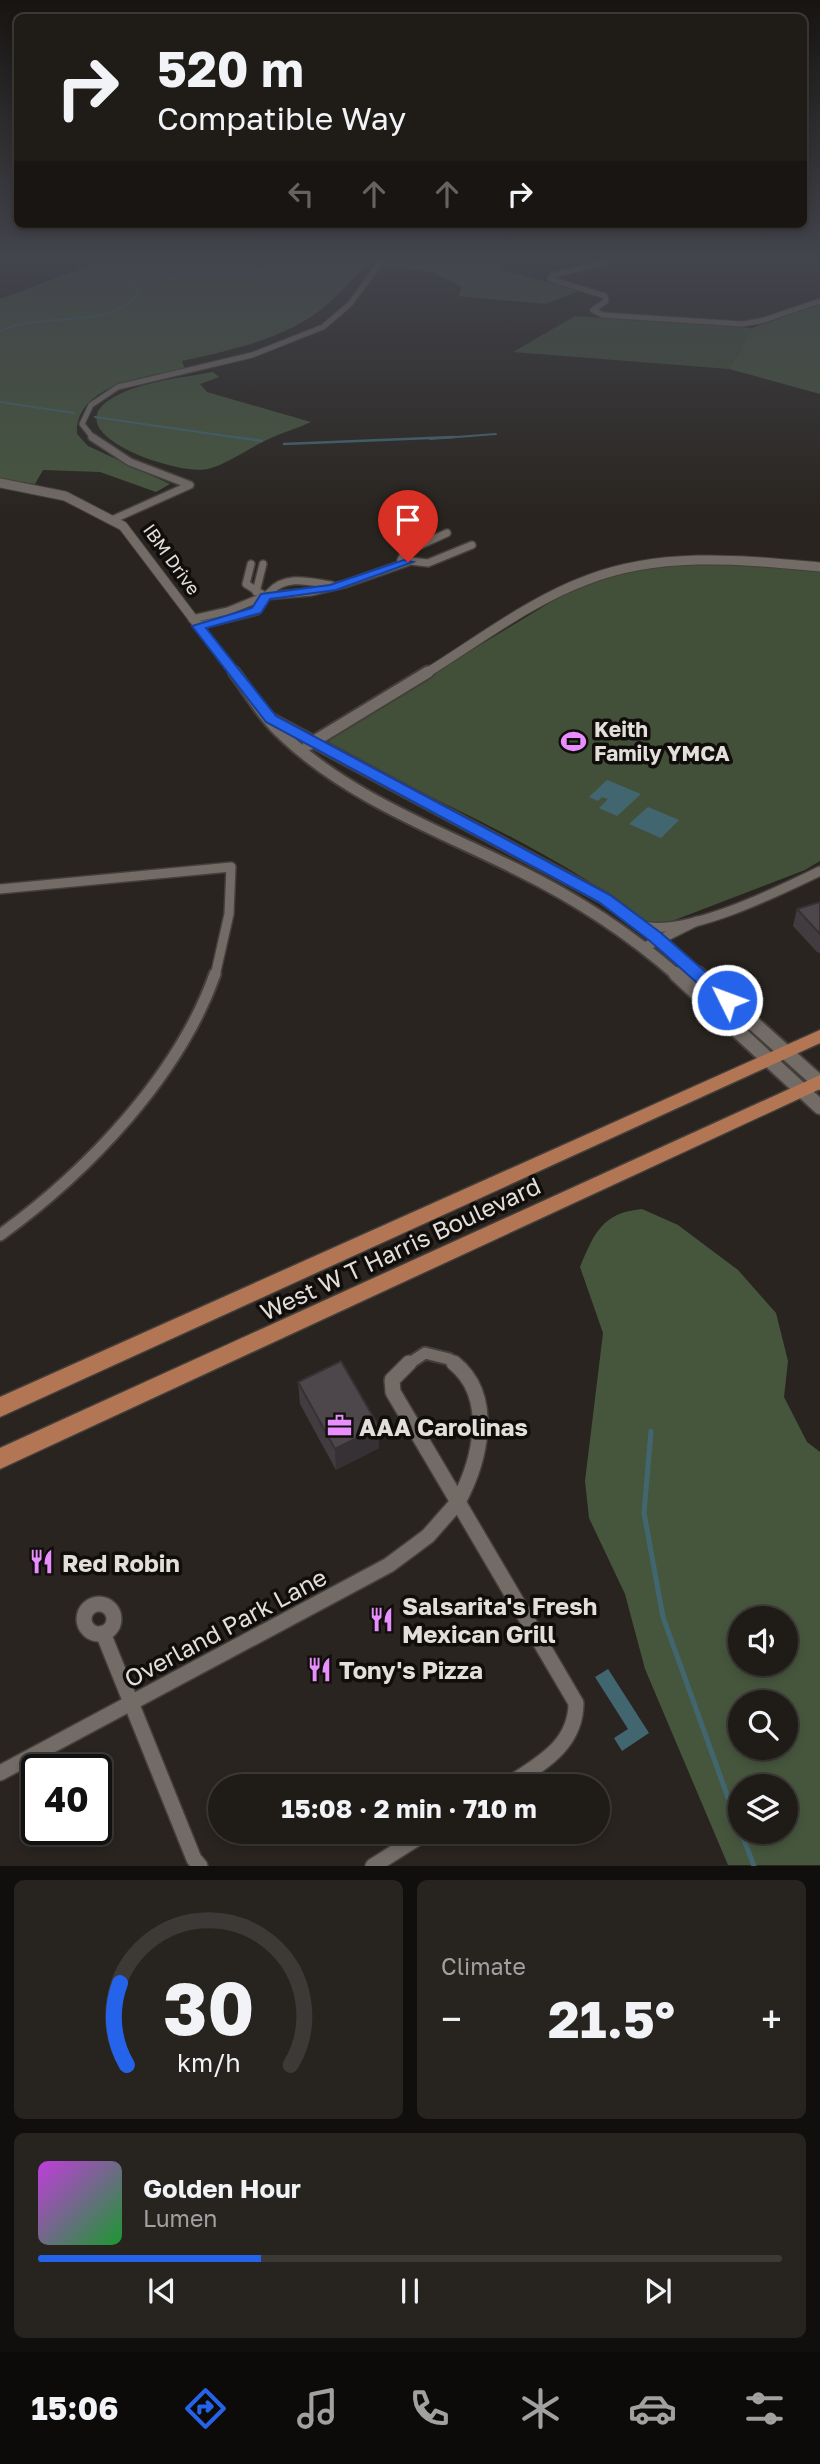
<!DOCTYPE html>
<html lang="en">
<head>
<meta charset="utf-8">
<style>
  :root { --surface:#1f1b17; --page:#272420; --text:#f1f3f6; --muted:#a1a1a1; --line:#3c3936; --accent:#2563eb }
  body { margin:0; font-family:"Golos Text",sans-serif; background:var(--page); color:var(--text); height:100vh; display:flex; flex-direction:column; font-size:26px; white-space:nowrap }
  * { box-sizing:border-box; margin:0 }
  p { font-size:23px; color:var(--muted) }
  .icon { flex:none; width:38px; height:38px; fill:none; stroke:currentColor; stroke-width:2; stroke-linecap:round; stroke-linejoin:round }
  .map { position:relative; height:1866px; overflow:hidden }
  .drawer { display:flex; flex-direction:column; gap:14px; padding:14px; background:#110f0d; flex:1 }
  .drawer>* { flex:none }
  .top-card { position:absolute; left:14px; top:14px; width:793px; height:214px; border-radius:10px; box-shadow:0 4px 10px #0003,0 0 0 2px var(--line); background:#1f1b17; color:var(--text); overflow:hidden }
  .fabs { position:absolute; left:728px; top:1606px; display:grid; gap:14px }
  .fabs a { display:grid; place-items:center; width:70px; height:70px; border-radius:50%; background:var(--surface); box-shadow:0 4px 10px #0003,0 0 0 2px var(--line); font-size:35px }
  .speed { position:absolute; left:21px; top:1754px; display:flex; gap:14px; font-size:35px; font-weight:700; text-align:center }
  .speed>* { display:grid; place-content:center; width:91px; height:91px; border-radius:50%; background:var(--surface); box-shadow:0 4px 10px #0003,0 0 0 2px var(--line); line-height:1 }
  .speed .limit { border:4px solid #111; border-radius:10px; background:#fff; color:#111 }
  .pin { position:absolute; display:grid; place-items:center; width:60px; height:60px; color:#fff; margin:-72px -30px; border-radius:50% 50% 50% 0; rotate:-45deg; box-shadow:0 0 7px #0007 }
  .pin .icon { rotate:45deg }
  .me { position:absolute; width:77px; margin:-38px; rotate:312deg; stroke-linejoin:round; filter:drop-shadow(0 0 5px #0008) }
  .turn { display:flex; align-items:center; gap:24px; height:147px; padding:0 28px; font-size:32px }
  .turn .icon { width:91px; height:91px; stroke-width:2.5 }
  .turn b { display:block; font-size:49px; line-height:60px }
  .lanes { display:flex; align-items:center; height:66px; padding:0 28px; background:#0003; justify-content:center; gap:35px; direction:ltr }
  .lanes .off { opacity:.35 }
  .big { font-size:52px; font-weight:700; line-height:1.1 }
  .drawer .tile { flex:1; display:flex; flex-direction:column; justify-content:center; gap:10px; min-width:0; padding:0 24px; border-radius:10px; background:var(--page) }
  .drawer .dial { align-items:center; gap:0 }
  .dial svg { height:182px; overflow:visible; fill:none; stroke:var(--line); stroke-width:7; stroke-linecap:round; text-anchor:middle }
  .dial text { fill:var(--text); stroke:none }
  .song { display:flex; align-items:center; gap:21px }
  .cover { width:84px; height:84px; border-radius:10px; background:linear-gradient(135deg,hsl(290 70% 55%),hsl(130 70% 35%)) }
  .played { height:7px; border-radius:4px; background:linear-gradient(90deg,var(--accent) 30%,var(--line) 30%) }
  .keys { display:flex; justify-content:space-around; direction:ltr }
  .heat { display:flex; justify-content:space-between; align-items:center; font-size:38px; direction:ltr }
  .drawer .tiles { flex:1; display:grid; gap:14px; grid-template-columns:1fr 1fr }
  .tile:last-child { grid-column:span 2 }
  .trip { position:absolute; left:208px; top:1774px; width:402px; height:70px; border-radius:35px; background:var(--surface); box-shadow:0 4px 10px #0003,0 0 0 2px var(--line); font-weight:700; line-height:70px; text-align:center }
  .dock { display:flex; height:112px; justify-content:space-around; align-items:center; background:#0c0b09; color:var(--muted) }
  .dock .icon { width:49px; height:49px }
  .dock .current { color:var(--accent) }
  .dock b { font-size:32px; color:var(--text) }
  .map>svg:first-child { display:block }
</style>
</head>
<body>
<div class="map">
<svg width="820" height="1866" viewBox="0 0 820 1866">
  <rect width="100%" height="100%" fill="#29241f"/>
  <g fill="#42503a">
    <polygon points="575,316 752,328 729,369 513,352"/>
    <path d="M671 561 820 569V861L805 870 667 923C644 931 606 892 585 879 503 828 413 790 327 745L332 735 569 591 586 582Z"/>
  </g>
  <g fill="#46563d" fill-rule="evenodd">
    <path d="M115 256H375C360 271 345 288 329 303 290 338 232 350 182 361L185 369C148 376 75 384 77 434L88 446 170 484 156 492 100 472 43 470 35 484 0 479V299Z"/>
    <polygon points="393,256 510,256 503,256 501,269 578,291 546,304 459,296 462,287 432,272 382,266"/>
    <polygon points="820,304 820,394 729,369 752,328"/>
    <path d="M213 372 219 377 200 384 207 392 311 422C298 428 284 432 271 438 250 447 230 463 208 469 179 476 50 433 114 397 143 381 181 378 213 372Z"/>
    <path d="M642 1209 678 1225 738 1270 776 1313 788 1361 784 1397 807 1442 820 1452V1865H728L645 1669 625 1594 589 1518 585 1481 603 1333 580 1267C595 1232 602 1213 642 1209ZM740 1619H786V1664H740ZM740 1703H786V1748H740ZM740 1787H786V1832H740Z"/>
  </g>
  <g fill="#426670">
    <polygon points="607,780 641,794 617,816 599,808 608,799 602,797 598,801 589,797"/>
    <polygon points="648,807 679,820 661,838 629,824"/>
    <polygon points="608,1669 649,1733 622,1751 614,1738 628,1729 595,1677"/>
  </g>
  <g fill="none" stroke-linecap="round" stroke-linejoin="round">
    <g stroke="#426670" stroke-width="2">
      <polyline points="230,271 236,266 236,256"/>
      <path d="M0 331C41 311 111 331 139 293L131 285 137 282 296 268 354 256"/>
      <polyline points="0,402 74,413"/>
      <polyline points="95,417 247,439"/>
      <polyline points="430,439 496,434"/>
    </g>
    <g stroke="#426670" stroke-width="2.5">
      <polyline points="235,437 262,441"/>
      <polyline points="284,444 454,437"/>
    </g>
    <g stroke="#426670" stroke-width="5">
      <polyline points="651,1431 644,1513 663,1617 740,1831"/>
      <polyline points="741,1832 754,1866"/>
    </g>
    <defs>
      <g id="minor-far4">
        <polyline points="61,256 66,257"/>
        <polyline points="617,256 603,263 553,275 550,279 605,296 606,301 593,310 603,315 742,324 761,321 820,301"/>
        <polyline points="94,439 82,424 91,405 118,387 252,355 323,327 350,304 385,256"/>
      </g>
      <g id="minor-far3">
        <polyline points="92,437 130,462 190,485 114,519"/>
        <polyline points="447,533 405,552 401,560 428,563 472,545"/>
        <polyline points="251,564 246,584 265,596"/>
        <polyline points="256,592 263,564"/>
        <polyline points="192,619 228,611 265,596 311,592 345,584 408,562"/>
        <path d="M198 626 257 611C263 605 264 597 270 592 286 574 311 582 331 585"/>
      </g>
      <g id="minor-far2">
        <polyline points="0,889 231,867 229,914 215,976"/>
        <path d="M643 926C688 936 779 891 820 871"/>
        <polyline points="643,948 697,921"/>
      </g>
      <g id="minor-far1">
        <path d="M0 1235C87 1172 179 1076 215 974"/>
        <polyline points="407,1365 425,1353 449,1359 456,1365"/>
      </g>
      <g id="minor">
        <polyline points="409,1363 392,1380 393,1392 458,1502"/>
        <path d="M454 1363C496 1397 480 1461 458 1502"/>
        <path d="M458 1502 576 1703C576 1747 538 1765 505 1787"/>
        <circle cx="99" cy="1619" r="15"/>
        <polyline points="103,1633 194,1859 200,1866"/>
        <polyline points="0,1773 389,1565 428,1536 458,1502"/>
        <polyline points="373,1866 427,1832"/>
      </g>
      <g id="tertiary-far2">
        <polyline points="0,483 65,496 123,526 235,674"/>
        <path d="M425 674C477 642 530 601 587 580 662 551 742 560 820 567"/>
      </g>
      <g id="tertiary-far1">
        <path d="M234 672C249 692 264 718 283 735 349 798 438 830 518 870 577 899 629 933 678 976"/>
        <polyline points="271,719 604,898 656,937 700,976"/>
        <polyline points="308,745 428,672"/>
      </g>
      <g id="tertiary">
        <polyline points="676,974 820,1107"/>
        <polyline points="698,974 820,1083"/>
      </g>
      <g id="primary">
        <polygon points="820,1030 820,1043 0,1417 0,1397"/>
        <polygon points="820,1075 820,1089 0,1469 0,1448"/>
      </g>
    </defs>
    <use href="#minor-far4" stroke="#443f3b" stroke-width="7"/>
    <use href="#minor-far3" stroke="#443f3b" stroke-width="10"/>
    <use href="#minor-far2" stroke="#443f3b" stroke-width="12"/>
    <use href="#minor-far1" stroke="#443f3b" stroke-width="15"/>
    <use href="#minor" stroke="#443f3b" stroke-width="18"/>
    <use href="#tertiary-far2" stroke="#443f3b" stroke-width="11"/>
    <use href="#tertiary-far1" stroke="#443f3b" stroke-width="15"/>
    <use href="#tertiary" stroke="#443f3b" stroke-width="18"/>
    <use href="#primary" stroke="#443f3b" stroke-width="3"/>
    <use href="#minor-far4" stroke="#726b66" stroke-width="5"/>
    <use href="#minor-far3" stroke="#726b66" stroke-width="7"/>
    <use href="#minor-far2" stroke="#726b66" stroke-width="9"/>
    <use href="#minor-far1" stroke="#726b66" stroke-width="11"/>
    <use href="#minor" stroke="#726b66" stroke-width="15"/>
    <use href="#tertiary-far2" stroke="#726b66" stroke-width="9"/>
    <use href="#tertiary-far1" stroke="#726b66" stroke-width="11"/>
    <use href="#tertiary" stroke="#726b66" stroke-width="14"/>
    <use href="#primary" fill="#b27655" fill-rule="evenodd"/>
  </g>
  <g fill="#423c40">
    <polygon points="820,902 820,953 817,952 793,926 797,909"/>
    <polygon points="298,1382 379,1448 336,1470 300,1404"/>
  </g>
  <polygon fill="#363134" points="379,1427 379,1448 336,1470 335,1449"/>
  <g fill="#4d464a" stroke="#363134" stroke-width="2">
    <polygon points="820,902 820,934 797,909"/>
    <polygon points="341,1361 379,1427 335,1449 298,1382"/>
  </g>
  <linearGradient id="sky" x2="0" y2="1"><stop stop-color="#171411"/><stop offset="0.5" stop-color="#43454d"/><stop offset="1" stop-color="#43454d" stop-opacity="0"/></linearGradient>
  <rect width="820" height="517" fill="url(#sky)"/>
  <polygon fill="#2563eb" stroke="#184099" stroke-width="2" points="404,560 413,562 336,590 270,599 261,613 206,628 276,716 610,895 661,933 733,996 735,1000 733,1004 721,1004 650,941 599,902 266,722 192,626 252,608 261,594 330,585"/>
  <defs>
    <symbol id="stadium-bare" viewBox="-9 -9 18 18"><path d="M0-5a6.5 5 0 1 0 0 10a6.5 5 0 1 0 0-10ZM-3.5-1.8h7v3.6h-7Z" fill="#e98eff" stroke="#100d0b" stroke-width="2.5" paint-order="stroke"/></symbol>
    <symbol id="office-bare" viewBox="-9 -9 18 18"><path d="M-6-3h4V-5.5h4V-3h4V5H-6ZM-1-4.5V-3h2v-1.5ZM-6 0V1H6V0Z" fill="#e98eff" stroke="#100d0b" stroke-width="2.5" paint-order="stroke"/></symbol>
    <symbol id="restaurant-bare" viewBox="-9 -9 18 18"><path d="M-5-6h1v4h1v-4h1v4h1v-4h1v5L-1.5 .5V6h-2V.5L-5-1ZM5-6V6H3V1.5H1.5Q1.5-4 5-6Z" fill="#e98eff" stroke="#100d0b" stroke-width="2.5" paint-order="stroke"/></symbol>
  </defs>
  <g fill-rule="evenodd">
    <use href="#stadium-bare" x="556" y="724" width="35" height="35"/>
    <use href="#office-bare" x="322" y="1408" width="35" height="35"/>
    <use href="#restaurant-bare" x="24" y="1544" width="35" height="35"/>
    <use href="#restaurant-bare" x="364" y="1602" width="35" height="35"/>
    <use href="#restaurant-bare" x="302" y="1652" width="35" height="35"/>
  </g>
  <g text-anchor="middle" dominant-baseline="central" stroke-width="7" stroke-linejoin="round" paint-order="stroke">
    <g font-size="18" fill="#e2dfdb" stroke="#100d0b">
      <text transform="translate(172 559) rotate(54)">IBM Drive</text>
    </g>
    <g font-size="21" font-weight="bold" fill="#e2dfdb" stroke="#100d0b" text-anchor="start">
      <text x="594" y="729">Keith<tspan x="594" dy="24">Family YMCA</tspan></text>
    </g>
    <g font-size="24" fill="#e2dfdb" stroke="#100d0b">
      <text transform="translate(400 1248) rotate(-25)">West W T Harris Boulevard</text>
      <text transform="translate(225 1627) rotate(-28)">Overland Park Lane</text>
    </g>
    <g font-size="24" font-weight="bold" fill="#e2dfdb" stroke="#100d0b" text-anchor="start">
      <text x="359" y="1426">AAA Carolinas</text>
      <text x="62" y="1562">Red Robin</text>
      <text x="402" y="1605">Salsarita's Fresh<tspan x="402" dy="28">Mexican Grill</tspan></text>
      <text x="339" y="1669">Tony's Pizza</text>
    </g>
  </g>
</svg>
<div class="fabs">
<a><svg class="icon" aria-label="sound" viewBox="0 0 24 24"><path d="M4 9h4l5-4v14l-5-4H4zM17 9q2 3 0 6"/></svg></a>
<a><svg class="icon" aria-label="search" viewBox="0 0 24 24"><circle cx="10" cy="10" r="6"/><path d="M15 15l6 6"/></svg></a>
<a><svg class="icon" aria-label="layers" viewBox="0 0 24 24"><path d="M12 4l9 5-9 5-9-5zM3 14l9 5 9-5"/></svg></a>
</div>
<div class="speed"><div class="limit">40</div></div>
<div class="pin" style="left:408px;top:562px;background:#d93025"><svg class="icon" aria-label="arrive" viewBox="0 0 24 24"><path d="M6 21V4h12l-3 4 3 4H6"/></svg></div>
<svg class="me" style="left:727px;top:1000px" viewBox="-20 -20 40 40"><circle r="17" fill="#2563eb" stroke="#fff" stroke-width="3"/><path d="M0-11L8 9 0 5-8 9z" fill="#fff"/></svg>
<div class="trip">15:08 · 2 min · 710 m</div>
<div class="top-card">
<div class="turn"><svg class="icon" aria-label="right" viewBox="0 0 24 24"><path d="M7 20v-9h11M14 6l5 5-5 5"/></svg><div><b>520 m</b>Compatible Way</div></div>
<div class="lanes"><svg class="icon off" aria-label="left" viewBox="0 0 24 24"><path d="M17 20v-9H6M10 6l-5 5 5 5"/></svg><svg class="icon off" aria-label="ahead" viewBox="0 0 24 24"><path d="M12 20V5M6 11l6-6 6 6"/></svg><svg class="icon off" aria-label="ahead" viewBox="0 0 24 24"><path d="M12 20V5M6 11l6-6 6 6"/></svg><svg class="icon" aria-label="right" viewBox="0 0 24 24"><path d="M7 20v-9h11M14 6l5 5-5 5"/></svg></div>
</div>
</div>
<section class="drawer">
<div class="tiles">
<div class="tile dial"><svg viewBox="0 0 100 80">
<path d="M14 69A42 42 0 1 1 86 69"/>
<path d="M14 69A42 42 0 0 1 11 33" stroke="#2563eb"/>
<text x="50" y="56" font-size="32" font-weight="700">30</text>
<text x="50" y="72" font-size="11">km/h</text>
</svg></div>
<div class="tile"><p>Climate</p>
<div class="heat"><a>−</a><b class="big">21.5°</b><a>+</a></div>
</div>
<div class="tile">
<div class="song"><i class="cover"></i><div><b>Golden Hour</b><p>Lumen</p></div></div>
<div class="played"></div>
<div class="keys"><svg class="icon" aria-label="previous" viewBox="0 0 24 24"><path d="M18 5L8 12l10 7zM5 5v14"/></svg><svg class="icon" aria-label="pause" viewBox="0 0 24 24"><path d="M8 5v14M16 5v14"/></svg><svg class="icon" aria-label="next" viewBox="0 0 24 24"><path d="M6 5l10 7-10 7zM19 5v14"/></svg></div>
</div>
</div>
</section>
<nav class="dock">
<b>15:06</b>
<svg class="icon current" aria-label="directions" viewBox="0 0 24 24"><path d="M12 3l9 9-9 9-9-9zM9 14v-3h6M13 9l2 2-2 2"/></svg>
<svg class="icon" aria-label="music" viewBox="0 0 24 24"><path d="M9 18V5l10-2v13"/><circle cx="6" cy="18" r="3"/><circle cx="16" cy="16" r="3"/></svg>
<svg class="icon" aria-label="phone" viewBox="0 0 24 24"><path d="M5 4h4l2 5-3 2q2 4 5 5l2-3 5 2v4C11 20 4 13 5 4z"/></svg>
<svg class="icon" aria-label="climate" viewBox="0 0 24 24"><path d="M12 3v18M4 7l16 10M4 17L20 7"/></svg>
<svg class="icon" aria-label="car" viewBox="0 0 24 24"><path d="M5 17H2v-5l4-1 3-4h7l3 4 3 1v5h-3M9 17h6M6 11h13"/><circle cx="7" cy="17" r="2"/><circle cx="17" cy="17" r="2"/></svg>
<svg class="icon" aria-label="filters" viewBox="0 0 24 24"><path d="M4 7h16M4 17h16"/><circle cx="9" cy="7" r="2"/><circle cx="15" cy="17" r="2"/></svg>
</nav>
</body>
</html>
